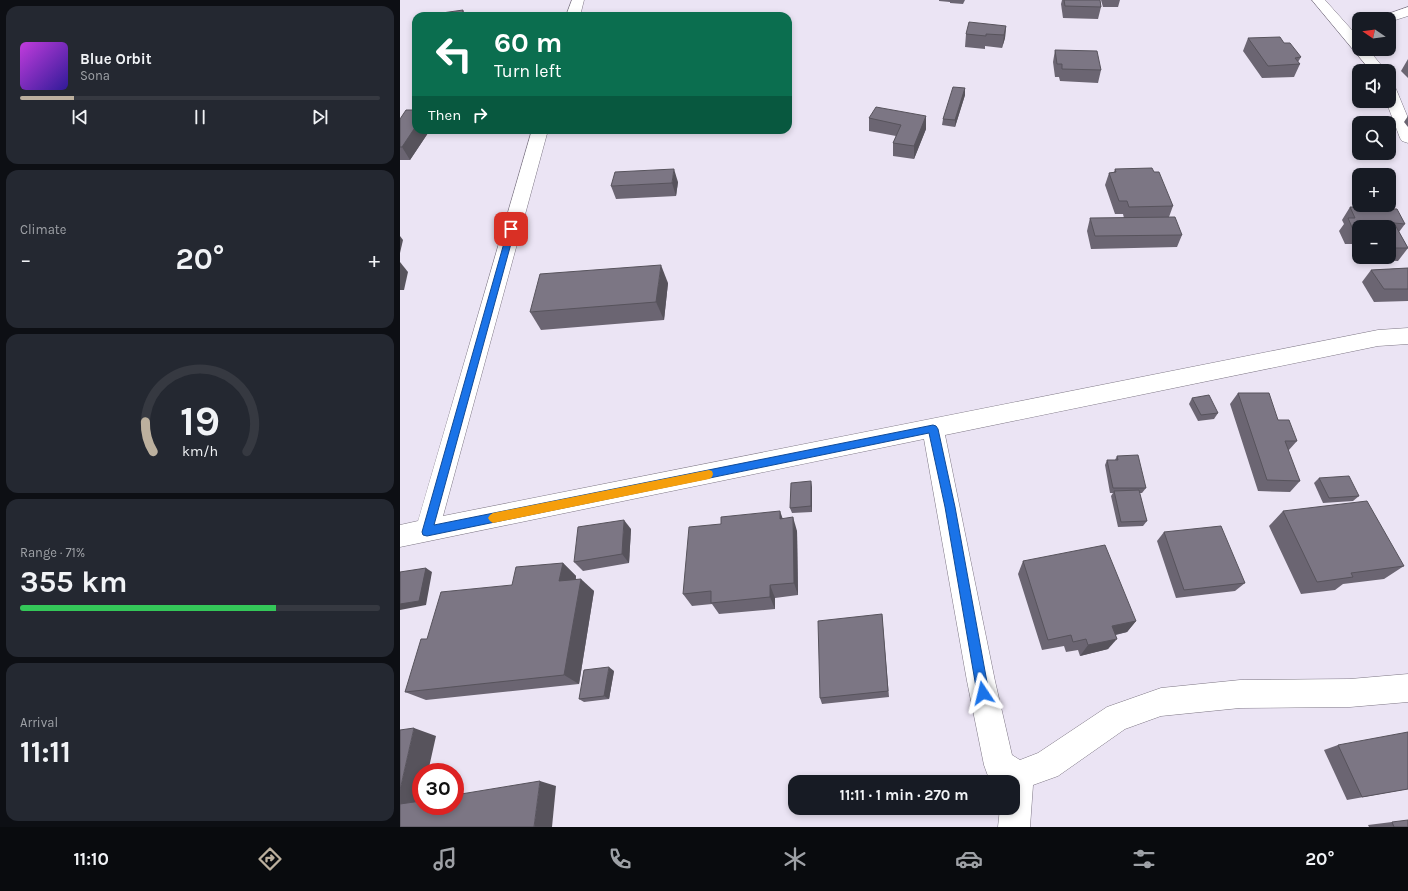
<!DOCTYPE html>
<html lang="en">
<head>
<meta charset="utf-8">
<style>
  :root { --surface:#171b24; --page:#242831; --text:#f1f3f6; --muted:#9ea1a6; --line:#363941; --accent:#bcb09e }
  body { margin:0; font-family:Karla,sans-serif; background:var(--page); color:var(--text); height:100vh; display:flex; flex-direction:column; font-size:15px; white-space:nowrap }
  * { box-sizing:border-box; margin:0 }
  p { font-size:13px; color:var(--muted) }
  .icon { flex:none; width:22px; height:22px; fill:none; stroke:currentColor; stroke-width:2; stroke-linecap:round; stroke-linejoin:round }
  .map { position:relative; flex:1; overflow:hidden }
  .details { display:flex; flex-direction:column; gap:6px; padding:6px; background:#0d0f14; width:400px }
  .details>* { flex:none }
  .guide { position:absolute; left:12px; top:12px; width:380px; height:122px; border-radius:12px; box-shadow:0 2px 6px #0003; background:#0b6e4f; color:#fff; overflow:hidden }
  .needle { width:26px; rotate:283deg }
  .fabs { position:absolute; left:952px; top:12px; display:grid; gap:8px }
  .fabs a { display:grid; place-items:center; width:44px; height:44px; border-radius:8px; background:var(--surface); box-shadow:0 2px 6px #0003; font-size:20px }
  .speed { position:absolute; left:12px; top:763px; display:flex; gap:8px; font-size:20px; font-weight:700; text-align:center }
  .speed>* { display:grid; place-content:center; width:52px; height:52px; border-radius:50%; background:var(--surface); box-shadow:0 2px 6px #0003; line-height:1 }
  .speed .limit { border:6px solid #d22; background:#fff; color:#111 }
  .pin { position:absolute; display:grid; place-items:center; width:34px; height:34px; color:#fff; margin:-17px; border-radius:8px; box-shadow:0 2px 6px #0006 }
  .me { position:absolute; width:44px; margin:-22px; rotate:350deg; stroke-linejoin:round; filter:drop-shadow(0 0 3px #0008) }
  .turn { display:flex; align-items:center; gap:14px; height:84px; padding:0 16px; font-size:18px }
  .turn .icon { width:52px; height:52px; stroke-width:2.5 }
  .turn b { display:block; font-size:28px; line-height:34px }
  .then { display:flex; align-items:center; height:38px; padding:0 16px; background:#0003; gap:8px; font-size:15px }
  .big { font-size:30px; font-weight:700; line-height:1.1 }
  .details .widget { flex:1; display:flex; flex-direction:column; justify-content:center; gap:6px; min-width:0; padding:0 14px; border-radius:12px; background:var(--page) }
  .details .dial { align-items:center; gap:0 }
  .dial svg { height:104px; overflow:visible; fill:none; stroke:var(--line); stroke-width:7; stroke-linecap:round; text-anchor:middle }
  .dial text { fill:var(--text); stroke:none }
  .song { display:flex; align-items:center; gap:12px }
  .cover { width:48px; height:48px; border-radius:6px; background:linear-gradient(135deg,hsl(290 70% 55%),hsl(250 70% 35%)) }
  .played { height:4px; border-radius:2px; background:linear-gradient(90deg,var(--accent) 15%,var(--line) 15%) }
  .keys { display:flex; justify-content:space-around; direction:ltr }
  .heat { display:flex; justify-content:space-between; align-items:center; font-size:22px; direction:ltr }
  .charge { height:6px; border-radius:3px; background:linear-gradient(90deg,#34c759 71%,var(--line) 0) }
  .trip { position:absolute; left:388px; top:775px; width:232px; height:40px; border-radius:12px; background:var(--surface); box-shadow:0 2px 6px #0003; font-weight:700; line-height:40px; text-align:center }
  .tab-bar { display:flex; height:64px; justify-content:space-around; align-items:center; background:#090b0e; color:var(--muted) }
  .tab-bar .icon { width:28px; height:28px }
  .tab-bar .current { color:var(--accent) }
  .tab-bar b { font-size:18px; color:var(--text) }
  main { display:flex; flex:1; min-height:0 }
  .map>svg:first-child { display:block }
</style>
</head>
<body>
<main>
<section class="details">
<div class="widget">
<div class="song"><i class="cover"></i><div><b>Blue Orbit</b><p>Sona</p></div></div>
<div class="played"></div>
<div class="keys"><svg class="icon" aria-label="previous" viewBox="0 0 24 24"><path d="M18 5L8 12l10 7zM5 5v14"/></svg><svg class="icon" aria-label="pause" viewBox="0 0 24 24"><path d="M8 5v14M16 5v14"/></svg><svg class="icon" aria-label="next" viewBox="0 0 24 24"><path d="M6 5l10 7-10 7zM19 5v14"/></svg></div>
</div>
<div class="widget"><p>Climate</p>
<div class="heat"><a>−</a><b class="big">20°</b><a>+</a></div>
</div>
<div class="widget dial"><svg viewBox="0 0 100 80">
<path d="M14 69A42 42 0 1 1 86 69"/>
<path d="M14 69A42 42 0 0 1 8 46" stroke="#bcb09e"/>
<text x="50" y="56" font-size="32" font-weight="700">19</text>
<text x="50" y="72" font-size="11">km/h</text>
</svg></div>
<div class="widget"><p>Range · 71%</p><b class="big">355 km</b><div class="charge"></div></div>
<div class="widget"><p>Arrival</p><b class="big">11:11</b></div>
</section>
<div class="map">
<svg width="1008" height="827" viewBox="0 0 1008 827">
  <rect width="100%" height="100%" fill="#ebe4f4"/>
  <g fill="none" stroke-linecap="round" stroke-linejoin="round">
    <defs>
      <g id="minor">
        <polygon points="172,0 184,0 180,16 166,16"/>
        <polygon points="912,0 925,0 959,38 959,49 968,49 986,71 971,71"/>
        <polygon points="1008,7 1008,16 989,22 989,19 980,19 982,16"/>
        <polygon points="989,85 994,86 996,89 1008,118 1008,143 1002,141 1000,138 986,101 989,101"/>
        <polygon points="132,130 148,130 43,516 978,330 1008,328 1008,344 978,346 545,435 595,681 612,755 620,760 638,753 707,707 761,688 840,680 950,679 1008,674 1008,702 950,707 840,708 761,716 725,729 658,776 633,785 630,827 598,827 600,808 613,808 613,782 601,782 588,776 584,765 567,681 524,439 0,547 0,525 18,521"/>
      </g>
    </defs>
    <use href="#minor" stroke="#7d7684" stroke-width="1"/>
    <use href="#minor" fill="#fff" fill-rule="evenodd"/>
  </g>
  <g fill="#6b6572" fill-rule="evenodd">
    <polygon points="539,0 565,0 563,4 550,3 550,2 539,1"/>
    <polygon points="662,0 700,0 701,7 698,19 663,18 661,4"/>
    <polygon points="701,0 720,0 718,7 703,7"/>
    <polygon points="606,26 605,38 602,48 585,46 585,49 565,47 566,34"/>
    <polygon points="848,38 884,43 901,57 898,62 900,64 894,77 862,78 843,51"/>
    <polygon points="655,50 701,70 698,83 660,81 659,77 655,77 653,62"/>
    <polygon points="1008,59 1008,78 1001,71"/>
    <polygon points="565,88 565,95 555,127 542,125 543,119"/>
    <polygon points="526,116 526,129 514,159 493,156 493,143 496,136 469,131 469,118"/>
    <polygon points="1008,116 1008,127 1004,122"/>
    <polygon points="0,119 16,130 30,130 10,160 0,160"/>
    <polygon points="715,169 754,172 773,206 769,217 782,235 777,247 691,249 687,231 690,218 724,218 723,214 715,214 705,185 709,173 714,172"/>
    <polygon points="278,182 276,196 216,199 211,186"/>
    <path d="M950 207 1005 224 999 232 1008 248 998 261 960 260 953 244H945L939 231 944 224 942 220ZM959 227H989V257H959Z"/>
    <polygon points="1008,268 1008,301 974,302 962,282 971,270"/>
    <polygon points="268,283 264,320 141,330 130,312"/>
    <polygon points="838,393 878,420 897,441 888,451 900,481 890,492 858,491 830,404"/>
    <polygon points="792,398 818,413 814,419 798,421 789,404"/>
    <polygon points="717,456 746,488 742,493 739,493 747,521 743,526 718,527 711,496 713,493 710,493 705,465 707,460 715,460"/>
    <polygon points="919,478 959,496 953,501 923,503 914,483"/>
    <polygon points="412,487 412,512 392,513 390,508"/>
    <polygon points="883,511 1004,566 984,579 943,584 935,590 901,594 869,526"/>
    <polygon points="383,518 397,531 398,595 375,598 375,609 319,614 312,604 292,606 283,594"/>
    <polygon points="231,529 229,563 183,571 174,562"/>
    <polygon points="764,532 845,583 835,591 776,598 757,541"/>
    <polygon points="623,561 736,621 727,632 716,635 708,649 680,656 678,650 666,652 664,646 642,650 618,574"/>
    <polygon points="163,563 176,576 176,579 194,591 179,684 26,700 5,692 112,585"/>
    <polygon points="482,614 489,697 422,704 420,698"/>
    <polygon points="214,671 209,699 184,702 179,699"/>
    <polygon points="938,745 1008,789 947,800 924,750"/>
    <polygon points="992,822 1008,827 969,827 968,825"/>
  </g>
  <g fill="#57535c">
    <polygon points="63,10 66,16 62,16"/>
    <polygon points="606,26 605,38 602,48 604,35"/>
    <polygon points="565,88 565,95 555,127 555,120"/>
    <polygon points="526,116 526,129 514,159 514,146"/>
    <polygon points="16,126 16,130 30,130 10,160 2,147"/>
    <polygon points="274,169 278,182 276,196 272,183"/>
    <polygon points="0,236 3,240 0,253"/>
    <polygon points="0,262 8,272 4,290 0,290"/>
    <polygon points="261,265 268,283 264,320 256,302"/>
    <polygon points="411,481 412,487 412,512 411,506"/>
    <polygon points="380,511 385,525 380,519"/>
    <polygon points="393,517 397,531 398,595 394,583"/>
    <polygon points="224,520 231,529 229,563 222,554"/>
    <polygon points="163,563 176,576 173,593 159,581"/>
    <polygon points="26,568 32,572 26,605 0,610 0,604"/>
    <polygon points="181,579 194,591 179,684 164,675"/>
    <polygon points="370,585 375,598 375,609 370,597"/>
    <polygon points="736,621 727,632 704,637 712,626"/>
    <polygon points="717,639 708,649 680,656 688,645"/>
    <polygon points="209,667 214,671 209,699 204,696"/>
    <polygon points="14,728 36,736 28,772 21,772 21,806 0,806 0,790"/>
    <polygon points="140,781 156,786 152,827 134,827"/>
  </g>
  <g fill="#7c7684" stroke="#57535c">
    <polygon points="664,0 700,0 701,7 665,6"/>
    <polygon points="63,10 62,16 21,16"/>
    <polygon points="569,22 606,26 604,35 586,34 586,36 566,34"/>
    <polygon points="880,37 884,43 890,43 901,57 895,58 900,64 868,66 848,38"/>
    <polygon points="16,42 16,50 14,50"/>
    <polygon points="655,50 697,51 701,70 662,69 662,64 657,64"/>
    <polygon points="553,87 565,88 555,120 543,119"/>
    <polygon points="476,107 526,116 514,146 493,143 501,125 469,118"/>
    <polygon points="6,110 16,110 16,126 2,147 0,147 0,119"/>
    <polygon points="752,168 754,172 759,172 773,206 729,207 727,201 719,201 709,173 716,172 715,169"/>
    <polygon points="274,169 272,183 211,186 215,172"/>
    <polygon points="950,207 997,209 1005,224 994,223 1008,248 989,248 989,227 959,227 959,232 954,232 948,218 955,218"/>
    <polygon points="775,217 782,235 695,236 690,218"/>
    <polygon points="261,265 256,302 130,312 140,274"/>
    <polygon points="1008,268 1008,289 984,289 971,270"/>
    <polygon points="838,393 869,393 878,420 889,420 897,441 885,441 900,481 867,480"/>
    <polygon points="809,395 818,413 801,415 792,398"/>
    <polygon points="738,455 746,488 713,488 707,460 718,460 717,456"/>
    <polygon points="949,476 959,496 929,498 919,478"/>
    <polygon points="411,481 411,506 390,508 391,483"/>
    <polygon points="739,490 747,521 721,522 714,491"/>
    <polygon points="967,501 1004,566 951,573 953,577 917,582 883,511"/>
    <polygon points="380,511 380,519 393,517 394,583 370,585 370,597 311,603 311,591 283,594 289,527 321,524 321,517"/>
    <polygon points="224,520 222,554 174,562 178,527"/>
    <polygon points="821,526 845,583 784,590 764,532"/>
    <polygon points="705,545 736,621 712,626 717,639 688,645 686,639 673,642 671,635 648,640 623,561"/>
    <polygon points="163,563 159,581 181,579 164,675 5,692 21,639 27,639 41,592 112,585 116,567"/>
    <polygon points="26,568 19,601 0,604 0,572"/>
    <polygon points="482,614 488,691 420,698 418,621"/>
    <polygon points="209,667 204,696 179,699 184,670"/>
    <polygon points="14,728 0,790 0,730"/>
    <polygon points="1008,732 1008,789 962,797 938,745"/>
    <polygon points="140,781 134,827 0,827 0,804 21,801 21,806 55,806 55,795"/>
    <polygon points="1008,820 1008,827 994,827 992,822"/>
  </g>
  <polygon fill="#1a73e8" stroke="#114b97" points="111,227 115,229 34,525 533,425 536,426 538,429 555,507 589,693 587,697 583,699 579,697 577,693 545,507 529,433 27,536 23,535 22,532 108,229"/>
  <polygon fill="#f59e0b" points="309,470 312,471 313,474 312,477 309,479 93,523 90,521 88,518 90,515 93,513"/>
</svg>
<div class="fabs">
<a><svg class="needle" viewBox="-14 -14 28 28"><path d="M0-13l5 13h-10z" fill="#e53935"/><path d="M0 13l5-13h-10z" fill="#9ea1a6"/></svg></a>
<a><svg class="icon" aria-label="sound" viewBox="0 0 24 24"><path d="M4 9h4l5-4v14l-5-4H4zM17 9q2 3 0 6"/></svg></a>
<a><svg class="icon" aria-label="search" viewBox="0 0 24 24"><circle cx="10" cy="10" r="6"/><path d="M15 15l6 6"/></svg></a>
<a>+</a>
<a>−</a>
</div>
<div class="speed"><div class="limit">30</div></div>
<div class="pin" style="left:111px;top:229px;background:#d93025"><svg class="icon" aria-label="arrive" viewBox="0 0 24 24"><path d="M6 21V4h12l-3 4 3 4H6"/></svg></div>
<svg class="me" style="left:583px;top:693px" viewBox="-20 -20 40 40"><path d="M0-17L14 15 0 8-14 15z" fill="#1a73e8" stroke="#fff" stroke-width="4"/></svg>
<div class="trip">11:11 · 1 min · 270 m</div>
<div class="guide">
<div class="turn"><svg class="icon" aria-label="left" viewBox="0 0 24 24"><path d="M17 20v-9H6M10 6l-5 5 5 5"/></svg><div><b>60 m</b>Turn left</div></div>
<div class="then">Then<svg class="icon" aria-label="right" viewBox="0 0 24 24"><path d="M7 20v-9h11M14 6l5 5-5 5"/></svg></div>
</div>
</div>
</main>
<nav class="tab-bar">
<b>11:10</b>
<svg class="icon current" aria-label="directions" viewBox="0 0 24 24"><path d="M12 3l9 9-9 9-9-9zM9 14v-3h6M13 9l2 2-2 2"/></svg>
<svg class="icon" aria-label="music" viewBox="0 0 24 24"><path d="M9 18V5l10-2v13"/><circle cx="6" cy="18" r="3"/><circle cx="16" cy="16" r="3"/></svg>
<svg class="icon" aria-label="phone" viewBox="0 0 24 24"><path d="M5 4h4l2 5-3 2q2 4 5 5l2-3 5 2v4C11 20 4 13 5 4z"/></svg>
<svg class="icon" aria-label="climate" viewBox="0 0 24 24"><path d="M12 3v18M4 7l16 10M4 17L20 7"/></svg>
<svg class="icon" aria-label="car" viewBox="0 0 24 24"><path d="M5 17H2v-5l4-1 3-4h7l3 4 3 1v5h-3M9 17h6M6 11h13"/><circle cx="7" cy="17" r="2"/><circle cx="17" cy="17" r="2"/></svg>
<svg class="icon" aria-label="filters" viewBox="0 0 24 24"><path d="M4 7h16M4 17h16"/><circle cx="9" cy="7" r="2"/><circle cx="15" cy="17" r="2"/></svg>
<b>20°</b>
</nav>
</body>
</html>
